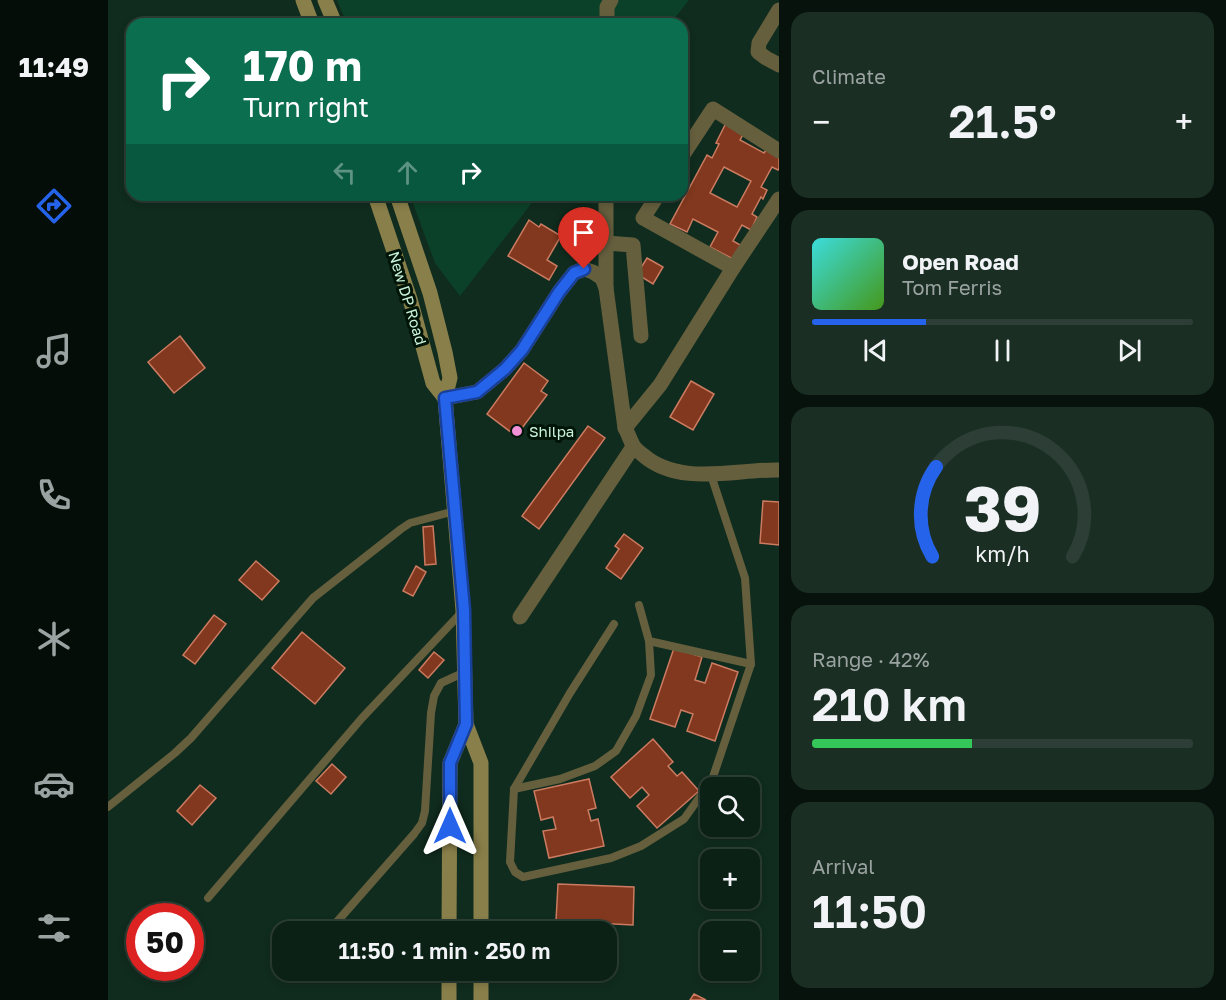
<!DOCTYPE html>
<html lang="en">
<head>
<meta charset="utf-8">
<style>
  :root { --surface:#0c2116; --page:#1a2e23; --text:#f1f3f6; --muted:#9aa3a1; --line:#2c3e35; --accent:#2563eb }
  body { margin:0; font-family:"Golos Text",sans-serif; background:var(--page); color:var(--text); height:100vh; display:flex; flex-direction:column; font-size:22px; white-space:nowrap }
  * { box-sizing:border-box; margin:0 }
  p { font-size:20px; color:var(--muted) }
  .icon { flex:none; width:33px; height:33px; fill:none; stroke:currentColor; stroke-width:2; stroke-linecap:round; stroke-linejoin:round }
  .map { position:relative; flex:1; overflow:hidden }
  .details { display:flex; flex-direction:column; gap:12px; padding:12px; background:#07120c; width:447px }
  .details>* { flex:none }
  .top-card { position:absolute; left:18px; top:18px; width:562px; height:183px; border-radius:18px; box-shadow:0 3px 9px #0003,0 0 0 2px var(--line); background:#0b6e4f; color:#fff; overflow:hidden }
  .controls { position:absolute; left:592px; top:777px; display:grid; gap:12px }
  .controls a { display:grid; place-items:center; width:60px; height:60px; border-radius:12px; background:var(--surface); box-shadow:0 3px 9px #0003,0 0 0 2px var(--line); font-size:30px }
  .speed { position:absolute; left:18px; top:903px; display:flex; gap:12px; font-size:30px; font-weight:700; text-align:center }
  .speed>* { display:grid; place-content:center; width:78px; height:78px; border-radius:50%; background:var(--surface); box-shadow:0 3px 9px #0003,0 0 0 2px var(--line); line-height:1 }
  .speed .limit { border:9px solid #d22; background:#fff; color:#111 }
  .pin { position:absolute; display:grid; place-items:center; width:51px; height:51px; color:#fff; margin:-62px -26px; border-radius:50% 50% 50% 0; rotate:-45deg; box-shadow:0 0 6px #0007 }
  .pin .icon { rotate:45deg }
  .me { position:absolute; width:66px; margin:-33px; rotate:0deg; stroke-linejoin:round; filter:drop-shadow(0 0 4px #0008) }
  .turn { display:flex; align-items:center; gap:21px; height:126px; padding:0 18px; font-size:27px }
  .turn .icon { width:78px; height:78px; stroke-width:2.5 }
  .turn b { display:block; font-size:42px; line-height:51px }
  .lanes { display:flex; align-items:center; height:57px; padding:0 18px; background:#0003; justify-content:center; gap:30px; direction:ltr }
  .lanes .off { opacity:.35 }
  .big { font-size:45px; font-weight:600; line-height:1.1 }
  .details .card { flex:1; display:flex; flex-direction:column; justify-content:center; gap:9px; min-width:0; padding:0 21px; border-radius:18px; background:var(--page) }
  .details .dial { align-items:center; gap:0 }
  .dial svg { height:156px; overflow:visible; fill:none; stroke:var(--line); stroke-width:7; stroke-linecap:round; text-anchor:middle }
  .dial text { fill:var(--text); stroke:none }
  .song { display:flex; align-items:center; gap:18px }
  .cover { width:72px; height:72px; border-radius:9px; background:linear-gradient(135deg,hsl(180 70% 55%),hsl(100 70% 35%)) }
  .played { height:6px; border-radius:3px; background:linear-gradient(90deg,var(--accent) 30%,var(--line) 30%) }
  .keys { display:flex; justify-content:space-around; direction:ltr }
  .heat { display:flex; justify-content:space-between; align-items:center; font-size:33px; direction:ltr }
  .charge { height:9px; border-radius:4px; background:linear-gradient(90deg,#34c759 42%,var(--line) 0) }
  .trip { position:absolute; left:164px; top:921px; width:345px; height:60px; border-radius:18px; background:var(--surface); box-shadow:0 3px 9px #0003,0 0 0 2px var(--line); font-weight:600; line-height:60px; text-align:center }
  main { display:flex; flex:1; min-height:0 }
  .menu { display:flex; flex-direction:column; width:108px; justify-content:space-around; align-items:center; background:#050d09; color:var(--muted) }
  .menu .icon { width:42px; height:42px }
  .menu .current { color:var(--accent) }
  .menu b { font-size:27px; color:var(--text) }
  .map>svg:first-child { display:block }
</style>
</head>
<body>
<main>
<nav class="menu">
<b>11:49</b>
<svg class="icon current" aria-label="directions" viewBox="0 0 24 24"><path d="M12 3l9 9-9 9-9-9zM9 14v-3h6M13 9l2 2-2 2"/></svg>
<svg class="icon" aria-label="music" viewBox="0 0 24 24"><path d="M9 18V5l10-2v13"/><circle cx="6" cy="18" r="3"/><circle cx="16" cy="16" r="3"/></svg>
<svg class="icon" aria-label="phone" viewBox="0 0 24 24"><path d="M5 4h4l2 5-3 2q2 4 5 5l2-3 5 2v4C11 20 4 13 5 4z"/></svg>
<svg class="icon" aria-label="climate" viewBox="0 0 24 24"><path d="M12 3v18M4 7l16 10M4 17L20 7"/></svg>
<svg class="icon" aria-label="car" viewBox="0 0 24 24"><path d="M5 17H2v-5l4-1 3-4h7l3 4 3 1v5h-3M9 17h6M6 11h13"/><circle cx="7" cy="17" r="2"/><circle cx="17" cy="17" r="2"/></svg>
<svg class="icon" aria-label="filters" viewBox="0 0 24 24"><path d="M4 7h16M4 17h16"/><circle cx="9" cy="7" r="2"/><circle cx="15" cy="17" r="2"/></svg>
</nav>
<div class="map">
<svg width="671" height="1000" viewBox="0 0 671 1000">
  <rect width="100%" height="100%" fill="#102c1e"/>
  <g fill="#0c4129">
    <polygon points="229,0 581,0 562,24 239,24"/>
    <polygon points="302,195 430,195 352,296 327,263"/>
  </g>
  <g fill="#81381e" stroke="#cc7b61" stroke-width="1.5" fill-rule="evenodd">
    <path d="M618 123 636 133 632 140 656 153 658 150 671 154V168L670 170 664 167 653 187 659 190 655 199 653 197 644 214 649 217 643 230 634 225 625 241 634 246 627 260 602 247 610 232 585 219 579 232 562 224 599 155 604 158 611 144 608 143ZM616 167 643 181 629 207 602 193Z"/>
    <polygon points="421,220 431,227 433,224 453,236 439,260 449,266 441,280 400,256"/>
    <polygon points="539,258 555,267 545,284 529,274"/>
    <polygon points="72,336 97,368 66,393 40,362"/>
    <polygon points="416,363 440,381 433,391 439,395 408,436 379,414"/>
    <polygon points="583,381 606,394 585,430 562,417"/>
    <polygon points="480,426 497,438 431,529 414,516"/>
    <polygon points="655,501 671,502 671,545 652,543"/>
    <polygon points="325,526 328,564 317,565 315,527"/>
    <polygon points="516,534 535,548 513,579 498,568 511,549 507,546"/>
    <polygon points="148,561 171,581 154,600 131,580"/>
    <polygon points="308,566 318,572 305,596 295,591"/>
    <polygon points="106,615 118,624 87,664 75,655"/>
    <polygon points="194,632 237,668 207,704 164,668"/>
    <polygon points="566,648 594,657 587,680 597,683 604,663 630,672 607,741 579,731 585,714 573,710 567,727 542,719"/>
    <polygon points="326,652 336,660 320,678 311,670"/>
    <polygon points="545,739 565,762 560,766 569,776 574,772 591,791 549,828 529,806 541,795 534,787 522,798 503,777"/>
    <polygon points="224,764 238,777 223,794 208,781"/>
    <polygon points="481,779 488,808 480,810 483,821 490,819 496,846 441,858 435,831 448,829 445,817 433,820 426,791"/>
    <polygon points="92,785 108,798 84,825 69,811"/>
    <polygon points="450,884 526,887 525,925 448,921"/>
    <polygon points="586,994 598,1000 582,1000"/>
  </g>
  <g fill="none" stroke-linecap="round" stroke-linejoin="round">
    <g stroke="#655f3e" stroke-width="8">
      <polyline points="531,605 541,641 643,664"/>
      <polyline points="541,641 543,675 528,716 508,751 487,766 452,779 406,789 402,862 407,872 415,877 503,858 533,846 576,819 604,780 643,664 637,578 603,475"/>
      <polyline points="406,789 462,693 506,624"/>
      <polyline points="0,807 67,753 83,738 205,598 293,529 302,523 347,511"/>
      <polyline points="100,898 254,718 354,612"/>
      <polyline points="220,932 306,834 314,823 317,811 323,713 326,696 333,683 357,672"/>
      <polyline points="181,976 185,970"/>
    </g>
    <g stroke="#655f3e" stroke-width="15">
      <polyline points="671,10 651,43 650,52 658,58 671,65"/>
      <polyline points="499,24 499,7 503,0"/>
      <polyline points="574,156 605,109 671,151"/>
      <polyline points="550,195 535,218 625,268"/>
      <polyline points="498,243 525,245 533,336"/>
      <polyline points="498,288 498,195"/>
      <polyline points="517,428 552,385 625,268 671,199"/>
      <polyline points="412,617 525,447"/>
    </g>
    <path stroke="#655f3e" stroke-width="15" d="M337 398 369 392 397 369 414 350 451 292 466 273 476 269 485 272 494 278 498 288 517 428C520 433 522 440 525 445 527 449 531 452 535 455 572 487 627 469 671 470"/>
    <g stroke="#897f4a" stroke-width="15">
      <polyline points="195,0 204,24"/>
      <polyline points="217,0 227,24"/>
      <polyline points="267,195 302,299 325,383 337,398"/>
      <polyline points="289,195 322,293 337,352 342,378 337,398 355,610 358,724 373,763 373,932"/>
      <polyline points="341,932 342,763 358,724"/>
      <polyline points="341,1000 341,970"/>
      <polyline points="373,1000 373,970"/>
    </g>
  </g>
  <g fill="none" stroke-linecap="round" stroke-linejoin="round">
    <defs>
      <polyline id="route" points="342,826 342,763 358,724 356,610 337,398 369,392 397,369 414,350 451,292 466,273 476,269"/>
    </defs>
    <use href="#route" stroke="#184099" stroke-width="15"/>
    <use href="#route" stroke="#2563eb" stroke-width="10"/>
  </g>
  <circle fill="#f391d6" stroke="#001407" stroke-width="2" cx="409" cy="431" r="6"/>
  <g text-anchor="middle" dominant-baseline="central" stroke-width="6" stroke-linejoin="round" paint-order="stroke">
    <g font-size="15" fill="#caf3db" stroke="#001407">
      <text transform="translate(300 298) rotate(73)">New DP Road</text>
    </g>
    <g font-size="15" fill="#caf3db" stroke="#001407" text-anchor="start">
      <text x="421" y="431">Shilpa</text>
    </g>
  </g>
</svg>
<div class="controls">
<a><svg class="icon" aria-label="search" viewBox="0 0 24 24"><circle cx="10" cy="10" r="6"/><path d="M15 15l6 6"/></svg></a>
<a>+</a>
<a>−</a>
</div>
<div class="speed"><div class="limit">50</div></div>
<div class="pin" style="left:476px;top:269px;background:#d93025"><svg class="icon" aria-label="arrive" viewBox="0 0 24 24"><path d="M6 21V4h12l-3 4 3 4H6"/></svg></div>
<svg class="me" style="left:342px;top:826px" viewBox="-20 -20 40 40"><path d="M0-17L14 15 0 8-14 15z" fill="#2563eb" stroke="#fff" stroke-width="4"/></svg>
<div class="trip">11:50 · 1 min · 250 m</div>
<div class="top-card">
<div class="turn"><svg class="icon" aria-label="right" viewBox="0 0 24 24"><path d="M7 20v-9h11M14 6l5 5-5 5"/></svg><div><b>170 m</b>Turn right</div></div>
<div class="lanes"><svg class="icon off" aria-label="left" viewBox="0 0 24 24"><path d="M17 20v-9H6M10 6l-5 5 5 5"/></svg><svg class="icon off" aria-label="ahead" viewBox="0 0 24 24"><path d="M12 20V5M6 11l6-6 6 6"/></svg><svg class="icon" aria-label="right" viewBox="0 0 24 24"><path d="M7 20v-9h11M14 6l5 5-5 5"/></svg></div>
</div>
</div>
<section class="details">
<div class="card"><p>Climate</p>
<div class="heat"><a>−</a><b class="big">21.5°</b><a>+</a></div>
</div>
<div class="card">
<div class="song"><i class="cover"></i><div><b>Open Road</b><p>Tom Ferris</p></div></div>
<div class="played"></div>
<div class="keys"><svg class="icon" aria-label="previous" viewBox="0 0 24 24"><path d="M18 5L8 12l10 7zM5 5v14"/></svg><svg class="icon" aria-label="pause" viewBox="0 0 24 24"><path d="M8 5v14M16 5v14"/></svg><svg class="icon" aria-label="next" viewBox="0 0 24 24"><path d="M6 5l10 7-10 7zM19 5v14"/></svg></div>
</div>
<div class="card dial"><svg viewBox="0 0 100 80">
<path d="M14 69A42 42 0 1 1 86 69"/>
<path d="M14 69A42 42 0 0 1 16 23" stroke="#2563eb"/>
<text x="50" y="56" font-size="32" font-weight="700">39</text>
<text x="50" y="72" font-size="11">km/h</text>
</svg></div>
<div class="card"><p>Range · 42%</p><b class="big">210 km</b><div class="charge"></div></div>
<div class="card"><p>Arrival</p><b class="big">11:50</b></div>
</section>
</main>
</body>
</html>
